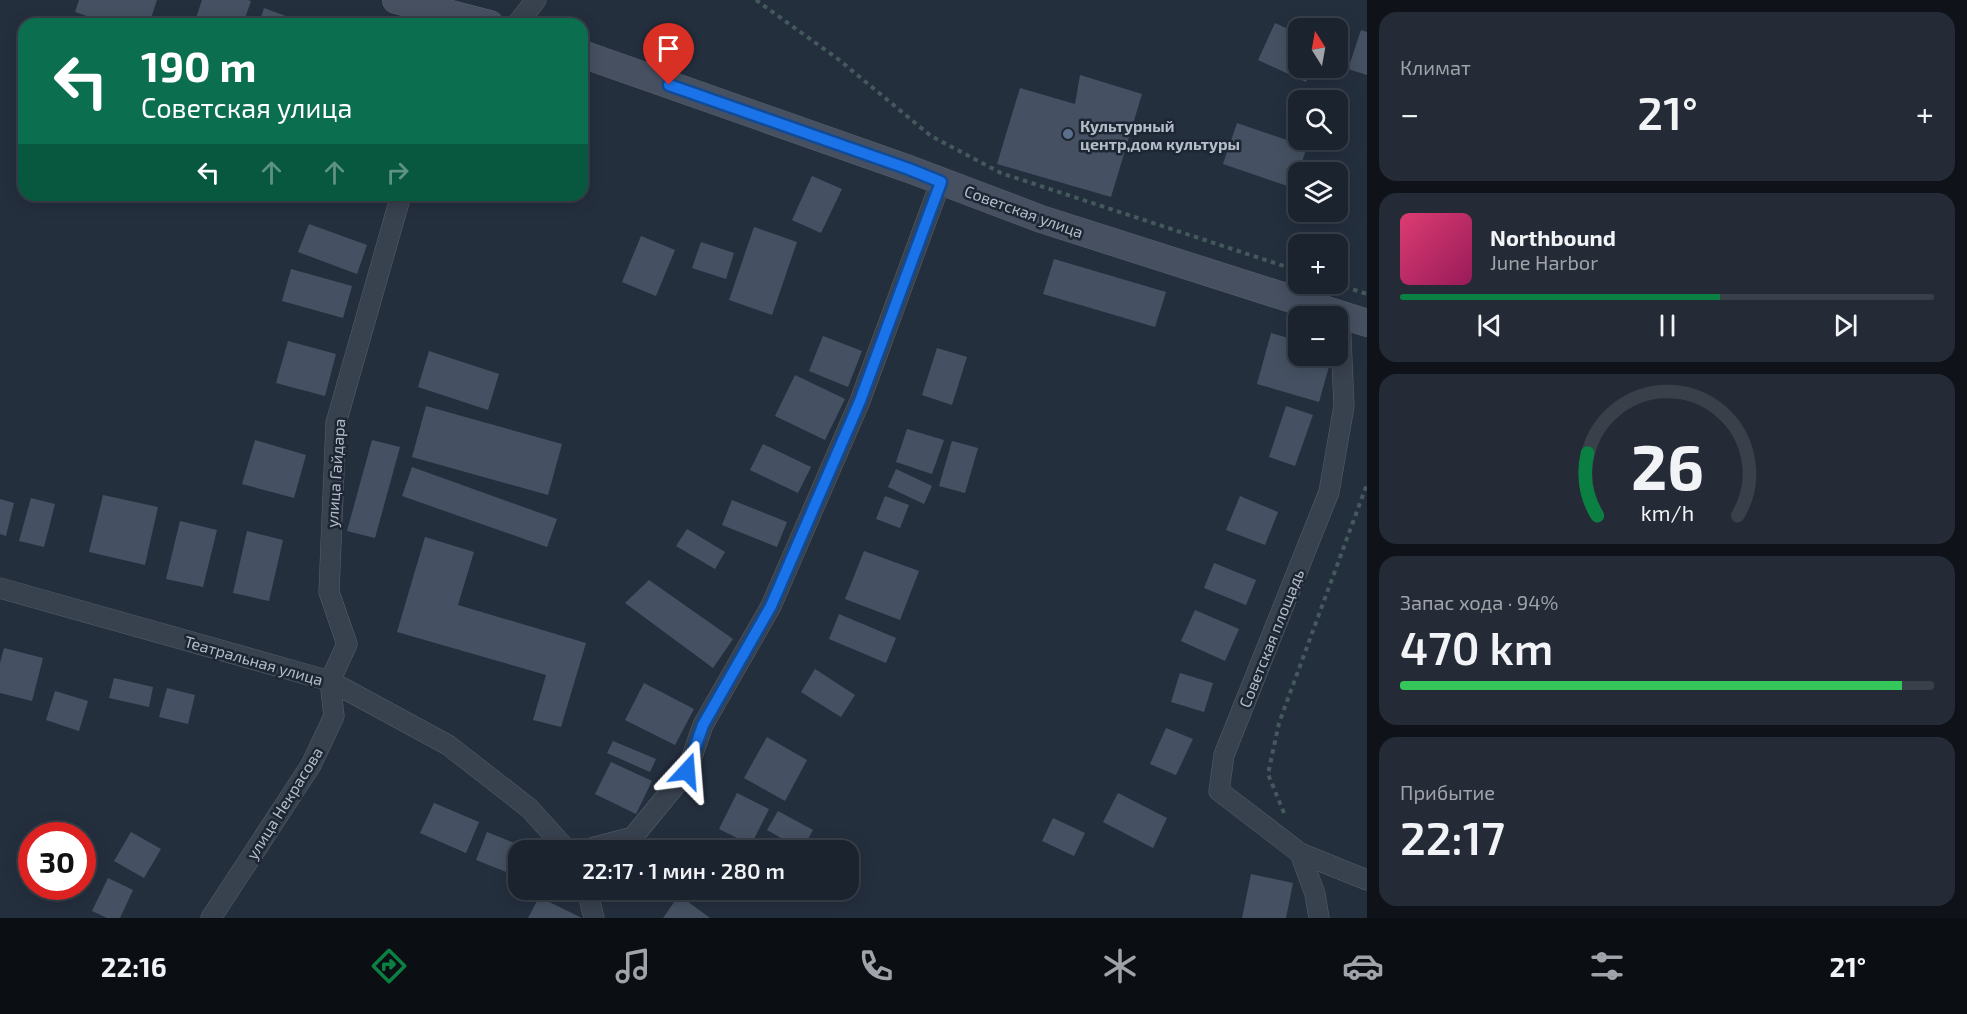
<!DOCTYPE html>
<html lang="ru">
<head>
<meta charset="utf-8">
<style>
  :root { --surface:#1b232e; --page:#242b36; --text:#f1f3f6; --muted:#a0a4aa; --line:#39404a; --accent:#0b8043 }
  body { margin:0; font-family:"Exo 2",sans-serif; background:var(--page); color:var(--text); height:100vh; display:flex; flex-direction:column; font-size:22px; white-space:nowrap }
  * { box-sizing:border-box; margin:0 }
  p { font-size:20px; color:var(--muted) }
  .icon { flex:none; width:33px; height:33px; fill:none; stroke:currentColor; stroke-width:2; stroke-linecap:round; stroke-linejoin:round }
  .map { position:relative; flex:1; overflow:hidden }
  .side { display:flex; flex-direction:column; gap:12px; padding:12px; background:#0f1319; width:600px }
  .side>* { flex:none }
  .banner { position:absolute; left:18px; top:18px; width:570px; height:183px; border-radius:18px; box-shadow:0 3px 15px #0003,0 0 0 2px var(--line); background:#0b6e4f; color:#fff; overflow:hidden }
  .needle { width:39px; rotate:349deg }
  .tools { position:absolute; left:1288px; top:18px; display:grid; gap:12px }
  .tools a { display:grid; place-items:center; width:60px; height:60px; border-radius:12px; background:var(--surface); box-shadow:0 3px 15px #0003,0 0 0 2px var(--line); font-size:30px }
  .speed { position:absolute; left:18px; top:822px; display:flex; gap:12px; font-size:30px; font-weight:700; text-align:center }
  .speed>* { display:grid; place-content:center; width:78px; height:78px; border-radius:50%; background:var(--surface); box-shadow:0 3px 15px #0003,0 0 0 2px var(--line); line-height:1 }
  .speed .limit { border:9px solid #d22; background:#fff; color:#111 }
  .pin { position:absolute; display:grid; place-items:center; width:51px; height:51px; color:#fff; margin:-62px -26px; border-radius:50% 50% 50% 0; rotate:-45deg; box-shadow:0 0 6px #0007 }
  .pin .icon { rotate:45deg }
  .me { position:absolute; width:66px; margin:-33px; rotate:19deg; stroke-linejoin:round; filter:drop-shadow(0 0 4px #0008) }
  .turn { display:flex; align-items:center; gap:21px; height:126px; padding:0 24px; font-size:27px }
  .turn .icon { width:78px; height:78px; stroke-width:2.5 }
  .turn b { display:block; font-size:42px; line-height:51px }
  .lanes { display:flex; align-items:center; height:57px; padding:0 24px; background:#0003; justify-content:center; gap:30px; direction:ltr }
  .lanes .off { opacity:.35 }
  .big { font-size:45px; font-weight:600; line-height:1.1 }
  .side .card { flex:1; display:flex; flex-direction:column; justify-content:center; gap:9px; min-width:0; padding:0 21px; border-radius:18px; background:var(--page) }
  .side .dial { align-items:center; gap:0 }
  .dial svg { height:156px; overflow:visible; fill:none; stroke:var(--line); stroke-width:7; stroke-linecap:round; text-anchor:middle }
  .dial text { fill:var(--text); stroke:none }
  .song { display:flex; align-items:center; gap:18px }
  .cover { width:72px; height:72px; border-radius:9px; background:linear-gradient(135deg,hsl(340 70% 55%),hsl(330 70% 35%)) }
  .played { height:6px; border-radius:3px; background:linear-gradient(90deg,var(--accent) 60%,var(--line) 60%) }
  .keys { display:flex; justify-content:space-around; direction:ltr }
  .heat { display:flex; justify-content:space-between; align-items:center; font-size:33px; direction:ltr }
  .charge { height:9px; border-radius:4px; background:linear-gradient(90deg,#34c759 94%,var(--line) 0) }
  .trip { position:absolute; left:508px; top:840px; width:351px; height:60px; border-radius:18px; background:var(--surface); box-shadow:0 3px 15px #0003,0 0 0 2px var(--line); font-weight:600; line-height:60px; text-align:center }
  .dock { display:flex; height:96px; justify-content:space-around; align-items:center; background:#0b0e12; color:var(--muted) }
  .dock .icon { width:42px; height:42px }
  .dock .selected { color:var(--accent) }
  .dock b { font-size:27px; color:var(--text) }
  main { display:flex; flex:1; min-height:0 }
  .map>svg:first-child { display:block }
</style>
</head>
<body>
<main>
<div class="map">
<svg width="1367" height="918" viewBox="0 0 1367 918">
  <rect width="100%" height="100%" fill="#242f3e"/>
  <g fill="#455162">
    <polygon points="79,0 157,0 149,24 110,24 75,12"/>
    <polygon points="202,0 248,0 251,1 243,24 194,24"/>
    <polygon points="264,8 308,24 259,24"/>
    <polygon points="1275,23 1299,34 1299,68 1313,68 1306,82 1258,60"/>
    <polygon points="1361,30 1367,32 1367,75 1348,69"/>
    <polygon points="1080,75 1142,94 1111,197 997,164 1020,88 1075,104"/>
    <polygon points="1237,123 1307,147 1293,188 1223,164"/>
    <polygon points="812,176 842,189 821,233 792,220"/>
    <polygon points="309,224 367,245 357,274 298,252"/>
    <polygon points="754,227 797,242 772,315 729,300"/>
    <polygon points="641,236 675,250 656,296 622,282"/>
    <polygon points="701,242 734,253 726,279 692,268"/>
    <polygon points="1054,259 1166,292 1155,327 1043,294"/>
    <polygon points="291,269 352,286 343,318 282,301"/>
    <polygon points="1271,333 1299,341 1299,356 1332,356 1319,402 1257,384"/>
    <polygon points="823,336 862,351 848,387 809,371"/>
    <polygon points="288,341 336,354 325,396 276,383"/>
    <polygon points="937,348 967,357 952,405 922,395"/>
    <polygon points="429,351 499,374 488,410 418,387"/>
    <polygon points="795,375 845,399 825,440 775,416"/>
    <polygon points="426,406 562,444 548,495 412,457"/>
    <polygon points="1286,406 1313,415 1295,466 1269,457"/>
    <polygon points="907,429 944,440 932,474 896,462"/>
    <polygon points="255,440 306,455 294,498 242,484"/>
    <polygon points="372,440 400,447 375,538 347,531"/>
    <polygon points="952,441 978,448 965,493 939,486"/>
    <polygon points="763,444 811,467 798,493 750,470"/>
    <polygon points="412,467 557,519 547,547 402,496"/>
    <polygon points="896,469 932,486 924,504 888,487"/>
    <polygon points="103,495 158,507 145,565 89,552"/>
    <polygon points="885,496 909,505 900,528 876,519"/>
    <polygon points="1240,496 1278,512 1265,545 1226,530"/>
    <polygon points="31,498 55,504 44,547 19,541"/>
    <polygon points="0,499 14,503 6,536 0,534"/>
    <polygon points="732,500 787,522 777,547 722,525"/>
    <polygon points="180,521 217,530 203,587 166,579"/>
    <polygon points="687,529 725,552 715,569 676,546"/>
    <polygon points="247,531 283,540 269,601 233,593"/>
    <polygon points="425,537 474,552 458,605 586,643 561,727 533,720 546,675 397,632"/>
    <polygon points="864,551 919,571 900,620 845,599"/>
    <polygon points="1214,563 1256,580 1246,605 1204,588"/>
    <polygon points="649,580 733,639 713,668 625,603"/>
    <polygon points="1195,610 1239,629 1225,661 1181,641"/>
    <polygon points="839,614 896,638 886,663 829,639"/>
    <polygon points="4,648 43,658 32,701 0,693 0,663"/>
    <polygon points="815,669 855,695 841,717 801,692"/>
    <polygon points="1180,673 1213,683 1204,712 1171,702"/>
    <polygon points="114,678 153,687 149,707 109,698"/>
    <polygon points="644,683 694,709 675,745 625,720"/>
    <polygon points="167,688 195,695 188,724 159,717"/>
    <polygon points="55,691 88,701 79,731 46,720"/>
    <polygon points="1166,728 1193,739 1176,775 1150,764"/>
    <polygon points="767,737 807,760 785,801 744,778"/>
    <polygon points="613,741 656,759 650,772 607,753"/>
    <polygon points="611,762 652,781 636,814 595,794"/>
    <polygon points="737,793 769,809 751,845 719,829"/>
    <polygon points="1118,793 1167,818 1153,848 1103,822"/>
    <polygon points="434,803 479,822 466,853 420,833"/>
    <polygon points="778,811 813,830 802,850 767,830"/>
    <polygon points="1053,818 1085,833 1074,856 1042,841"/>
    <polygon points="131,832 161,849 144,878 114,861"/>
    <polygon points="487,832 532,850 519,850 519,877 476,860"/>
    <polygon points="709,841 726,850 704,850"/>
    <polygon points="1251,874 1293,883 1286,918 1242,918"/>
    <polygon points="108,878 133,890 120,918 107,918 92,911"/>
    <polygon points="679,895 710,918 663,918"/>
    <polygon points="539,897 582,918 528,918"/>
  </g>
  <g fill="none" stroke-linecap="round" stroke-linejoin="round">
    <defs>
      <g id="minor">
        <polyline points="517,24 536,0"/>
        <polyline points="1340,315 1344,406 1329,492 1224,755 1219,791 1300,853 1367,880"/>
        <polyline points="0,588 330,681 448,745 529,808 567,850"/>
        <polyline points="584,850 633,837 687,771 703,725 771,606 860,401 941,181"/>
        <polyline points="1300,853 1315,894 1319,918"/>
        <polyline points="587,890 594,918"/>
        <polyline points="211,918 311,765 334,716 330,681 347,644 329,592 336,423 401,195"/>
      </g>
      <g id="secondary">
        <polyline points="396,0 490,24"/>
        <polyline points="582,54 909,169 1041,219 1367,323"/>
      </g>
    </defs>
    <use href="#minor" stroke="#565f6c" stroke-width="21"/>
    <use href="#secondary" stroke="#565f6c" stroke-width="28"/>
    <g stroke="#44595c" stroke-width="4" stroke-dasharray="4.5 4.5" stroke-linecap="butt">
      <polyline points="756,0 838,59 931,136 1001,173 1299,271"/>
      <polyline points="1336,284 1367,294"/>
      <polyline points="1284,813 1268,774 1279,723 1367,484"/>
    </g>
    <use href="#minor" stroke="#38414e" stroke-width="20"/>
    <use href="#secondary" stroke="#465061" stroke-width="27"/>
  </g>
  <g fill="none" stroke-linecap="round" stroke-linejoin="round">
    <defs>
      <polyline id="route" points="669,85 909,169 941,182 860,401 771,606 703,725 687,771"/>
    </defs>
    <use href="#route" stroke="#114b97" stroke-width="15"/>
    <use href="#route" stroke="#1a73e8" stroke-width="10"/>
  </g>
  <circle fill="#5c6f8a" stroke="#1d2633" stroke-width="2" cx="1068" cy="134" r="6"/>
  <g text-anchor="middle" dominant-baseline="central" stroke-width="5" stroke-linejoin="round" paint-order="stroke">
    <g font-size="16" font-weight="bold" fill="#b4bcc9" stroke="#1d2633" text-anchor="start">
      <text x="1080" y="125">Культурный<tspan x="1080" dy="18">центр,дом культуры</tspan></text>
    </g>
    <g font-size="16" fill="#b4bcc9" stroke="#1d2633">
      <text transform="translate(1024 211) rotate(20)">Советская улица</text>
      <text transform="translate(335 473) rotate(-86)">улица Гайдара</text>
      <text transform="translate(1271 638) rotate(-68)">Советская площадь</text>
      <text transform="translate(254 660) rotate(16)">Театральная улица</text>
      <text transform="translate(284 803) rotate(-58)">улица Некрасова</text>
    </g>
  </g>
</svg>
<div class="tools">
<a><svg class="needle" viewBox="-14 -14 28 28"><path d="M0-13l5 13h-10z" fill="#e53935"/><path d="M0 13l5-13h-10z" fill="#a0a4aa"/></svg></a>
<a><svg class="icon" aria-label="search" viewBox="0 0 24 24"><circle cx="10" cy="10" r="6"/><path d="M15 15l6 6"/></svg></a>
<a><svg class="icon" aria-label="layers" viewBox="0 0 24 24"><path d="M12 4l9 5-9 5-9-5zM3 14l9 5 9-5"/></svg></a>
<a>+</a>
<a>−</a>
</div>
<div class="speed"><div class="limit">30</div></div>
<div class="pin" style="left:669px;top:85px;background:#d93025"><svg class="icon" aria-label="arrive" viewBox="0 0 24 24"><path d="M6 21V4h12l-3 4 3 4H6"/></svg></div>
<svg class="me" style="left:687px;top:771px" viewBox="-20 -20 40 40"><path d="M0-17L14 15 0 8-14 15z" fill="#1a73e8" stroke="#fff" stroke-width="4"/></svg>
<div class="trip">22:17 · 1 мин · 280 m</div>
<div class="banner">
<div class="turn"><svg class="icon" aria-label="left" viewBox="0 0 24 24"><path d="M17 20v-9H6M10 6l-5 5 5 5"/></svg><div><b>190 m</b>Советская улица</div></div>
<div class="lanes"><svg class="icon" aria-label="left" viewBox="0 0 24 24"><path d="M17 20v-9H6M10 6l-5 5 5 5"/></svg><svg class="icon off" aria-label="ahead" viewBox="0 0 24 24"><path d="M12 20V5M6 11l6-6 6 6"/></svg><svg class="icon off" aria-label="ahead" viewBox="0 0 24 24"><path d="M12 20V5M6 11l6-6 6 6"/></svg><svg class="icon off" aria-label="right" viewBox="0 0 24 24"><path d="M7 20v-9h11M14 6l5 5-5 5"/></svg></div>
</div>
</div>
<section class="side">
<div class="card"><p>Климат</p>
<div class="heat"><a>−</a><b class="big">21°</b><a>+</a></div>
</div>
<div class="card">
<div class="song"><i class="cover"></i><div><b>Northbound</b><p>June Harbor</p></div></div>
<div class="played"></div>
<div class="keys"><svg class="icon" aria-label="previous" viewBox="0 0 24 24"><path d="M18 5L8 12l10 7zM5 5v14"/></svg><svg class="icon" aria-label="pause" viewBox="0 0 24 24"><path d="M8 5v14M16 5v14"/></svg><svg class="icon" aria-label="next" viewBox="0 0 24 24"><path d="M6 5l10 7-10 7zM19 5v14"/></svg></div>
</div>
<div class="card dial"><svg viewBox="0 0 100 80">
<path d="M14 69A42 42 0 1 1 86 69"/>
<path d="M14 69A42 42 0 0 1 9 37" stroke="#0b8043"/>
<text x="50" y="56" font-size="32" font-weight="700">26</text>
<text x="50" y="72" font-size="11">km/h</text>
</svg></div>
<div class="card"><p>Запас хода · 94%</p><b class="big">470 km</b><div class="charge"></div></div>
<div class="card"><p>Прибытие</p><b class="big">22:17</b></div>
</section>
</main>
<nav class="dock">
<b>22:16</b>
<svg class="icon selected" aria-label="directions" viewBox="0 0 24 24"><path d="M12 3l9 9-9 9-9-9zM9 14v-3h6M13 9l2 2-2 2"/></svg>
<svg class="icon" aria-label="music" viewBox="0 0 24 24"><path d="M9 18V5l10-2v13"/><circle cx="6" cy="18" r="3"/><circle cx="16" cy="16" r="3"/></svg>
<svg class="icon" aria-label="phone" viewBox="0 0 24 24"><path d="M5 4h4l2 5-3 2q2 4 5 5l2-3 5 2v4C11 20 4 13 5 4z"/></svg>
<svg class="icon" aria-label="climate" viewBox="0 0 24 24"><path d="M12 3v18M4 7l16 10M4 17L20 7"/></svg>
<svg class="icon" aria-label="car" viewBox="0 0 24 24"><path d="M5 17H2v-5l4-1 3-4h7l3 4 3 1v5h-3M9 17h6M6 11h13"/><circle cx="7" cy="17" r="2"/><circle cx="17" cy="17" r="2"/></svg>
<svg class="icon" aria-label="filters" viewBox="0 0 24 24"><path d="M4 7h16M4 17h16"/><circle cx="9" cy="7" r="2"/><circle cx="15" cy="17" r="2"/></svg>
<b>21°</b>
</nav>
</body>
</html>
